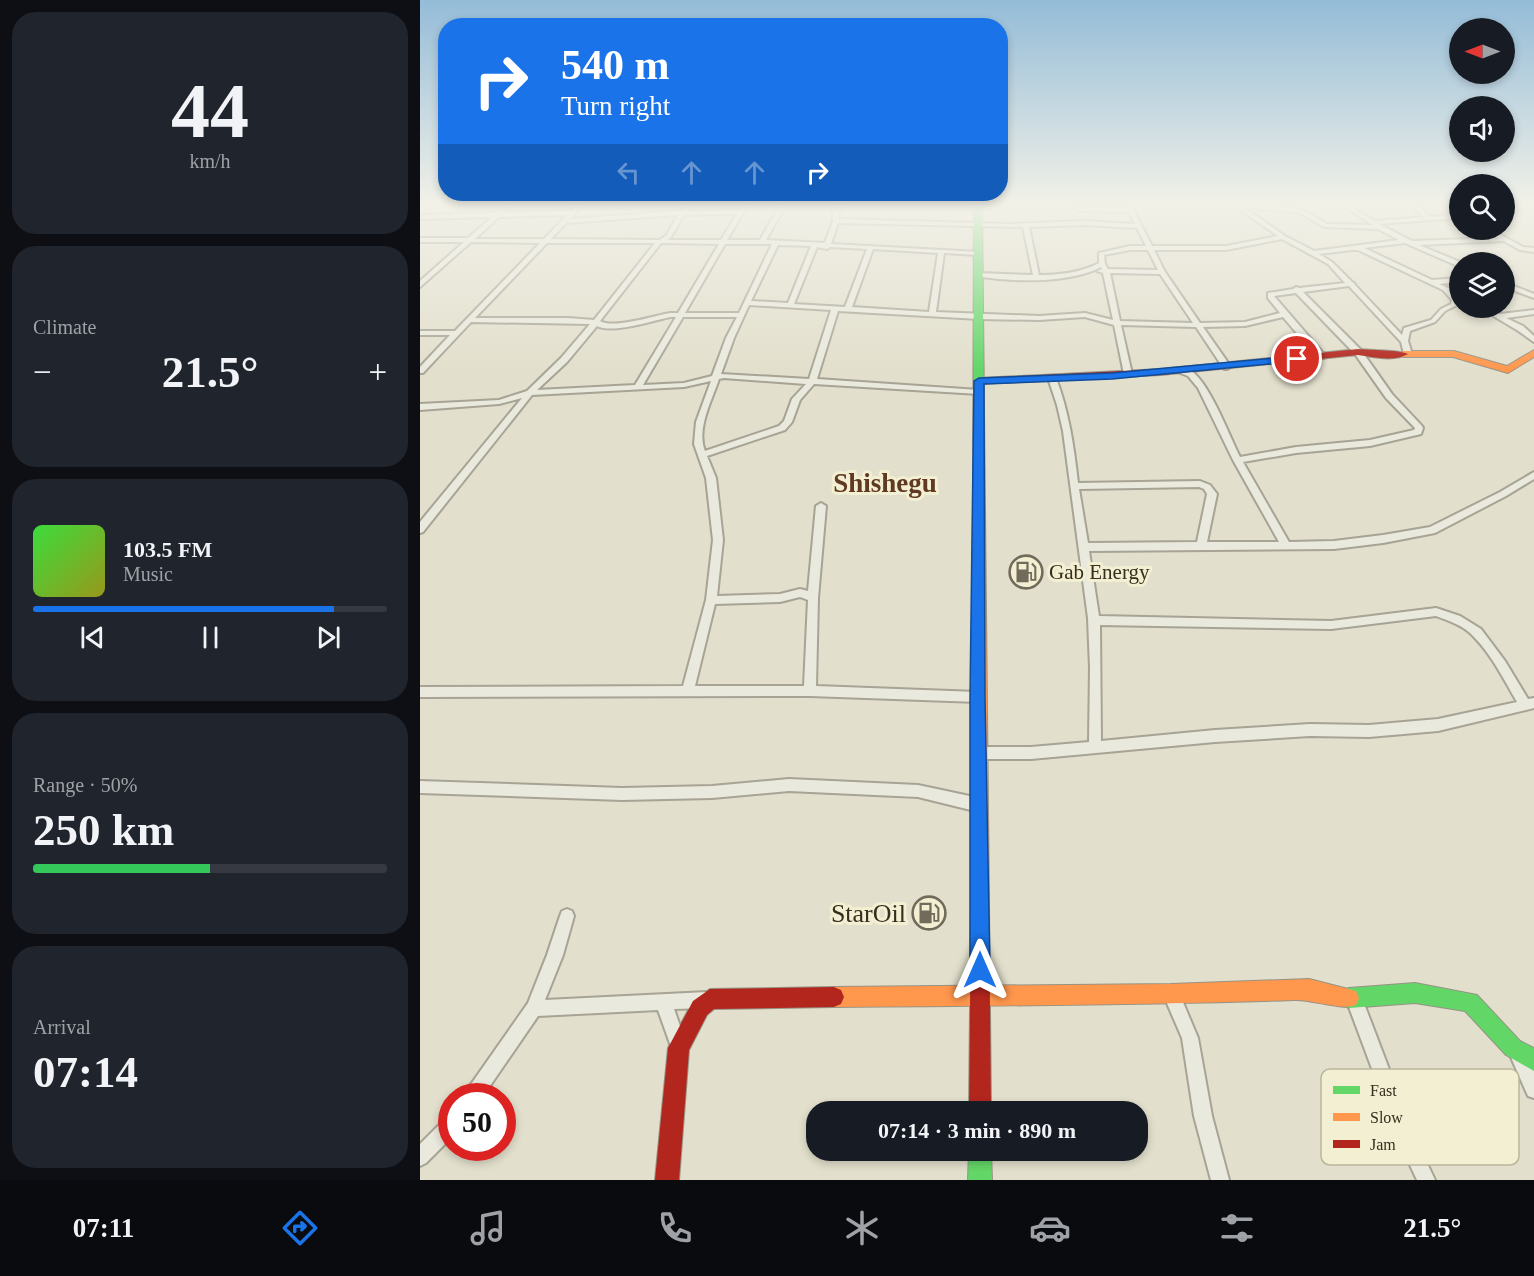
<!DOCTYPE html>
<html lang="en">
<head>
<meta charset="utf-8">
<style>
  :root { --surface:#171b24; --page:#20242c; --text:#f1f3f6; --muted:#9ea1a6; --line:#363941; --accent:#1a73e8 }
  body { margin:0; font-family:Georgia,serif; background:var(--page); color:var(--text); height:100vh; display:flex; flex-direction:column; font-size:22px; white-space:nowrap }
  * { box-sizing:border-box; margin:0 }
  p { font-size:20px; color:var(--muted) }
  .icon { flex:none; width:33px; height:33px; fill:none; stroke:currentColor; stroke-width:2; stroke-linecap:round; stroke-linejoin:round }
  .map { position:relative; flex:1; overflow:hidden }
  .sheet { display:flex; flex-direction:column; gap:12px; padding:12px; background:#0d0f14; width:420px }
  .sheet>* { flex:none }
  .banner { position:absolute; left:18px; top:18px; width:570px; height:183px; border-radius:24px; box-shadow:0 3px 9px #0003; background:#1a73e8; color:#fff; overflow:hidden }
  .needle { width:39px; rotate:270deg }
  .fabs { position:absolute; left:1029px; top:18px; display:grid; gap:12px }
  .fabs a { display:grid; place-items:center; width:66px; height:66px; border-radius:50%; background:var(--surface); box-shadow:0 3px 9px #0003; font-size:30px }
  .speed { position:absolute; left:18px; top:1083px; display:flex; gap:12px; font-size:30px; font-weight:700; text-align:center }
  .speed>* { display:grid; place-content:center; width:78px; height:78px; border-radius:50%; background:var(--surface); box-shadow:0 3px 9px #0003; line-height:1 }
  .speed .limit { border:9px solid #d22; background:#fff; color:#111 }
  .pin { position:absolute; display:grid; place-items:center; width:51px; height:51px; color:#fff; margin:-26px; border:3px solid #fff; border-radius:50%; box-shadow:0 2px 6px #0007 }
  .me { position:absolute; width:66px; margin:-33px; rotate:0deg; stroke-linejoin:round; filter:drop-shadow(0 0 4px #0008) }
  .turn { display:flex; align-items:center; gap:21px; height:126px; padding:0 24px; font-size:27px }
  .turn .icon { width:78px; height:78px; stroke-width:2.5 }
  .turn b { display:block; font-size:42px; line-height:51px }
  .lanes { display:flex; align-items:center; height:57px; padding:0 24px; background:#0003; justify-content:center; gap:30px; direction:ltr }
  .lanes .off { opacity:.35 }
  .big { font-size:45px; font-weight:600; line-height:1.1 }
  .sheet .widget { flex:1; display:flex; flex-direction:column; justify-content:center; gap:9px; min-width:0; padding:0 21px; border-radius:24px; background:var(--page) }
  .sheet .dial { align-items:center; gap:0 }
  .dial b { font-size:78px; line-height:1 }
  .song { display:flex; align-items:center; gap:18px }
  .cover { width:72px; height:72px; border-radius:9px; background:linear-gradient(135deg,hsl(120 70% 55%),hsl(60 70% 35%)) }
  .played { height:6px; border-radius:3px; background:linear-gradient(90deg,var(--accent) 85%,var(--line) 85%) }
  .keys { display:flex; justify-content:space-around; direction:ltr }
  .heat { display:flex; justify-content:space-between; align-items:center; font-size:33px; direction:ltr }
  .charge { height:9px; border-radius:4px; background:linear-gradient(90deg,#34c759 50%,var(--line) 0) }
  .trip { position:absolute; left:386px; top:1101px; width:342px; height:60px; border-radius:24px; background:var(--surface); box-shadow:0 3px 9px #0003; font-weight:600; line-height:60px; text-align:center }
  .tabs { display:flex; height:96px; justify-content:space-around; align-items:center; background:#090b0e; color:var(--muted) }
  .tabs .icon { width:42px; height:42px }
  .tabs .on { color:var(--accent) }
  .tabs b { font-size:27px; color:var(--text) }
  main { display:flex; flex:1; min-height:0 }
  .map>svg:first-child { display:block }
</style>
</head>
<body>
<main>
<section class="sheet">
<div class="widget dial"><b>44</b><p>km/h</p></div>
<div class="widget"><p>Climate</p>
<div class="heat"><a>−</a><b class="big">21.5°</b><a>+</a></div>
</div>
<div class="widget">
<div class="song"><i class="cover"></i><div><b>103.5 FM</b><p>Music</p></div></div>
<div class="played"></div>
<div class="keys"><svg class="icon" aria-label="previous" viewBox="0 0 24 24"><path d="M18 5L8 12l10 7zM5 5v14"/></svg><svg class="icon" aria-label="pause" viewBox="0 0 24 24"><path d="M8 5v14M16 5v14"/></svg><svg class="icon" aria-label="next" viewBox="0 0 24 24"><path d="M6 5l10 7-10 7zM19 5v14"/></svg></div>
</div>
<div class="widget"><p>Range · 50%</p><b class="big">250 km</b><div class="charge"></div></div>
<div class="widget"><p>Arrival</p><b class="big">07:14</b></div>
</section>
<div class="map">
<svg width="1114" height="1180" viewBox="0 0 1114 1180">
  <rect width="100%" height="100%" fill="#e2dfcc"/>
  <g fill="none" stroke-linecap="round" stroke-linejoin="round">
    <defs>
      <g id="street">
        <path d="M84 205H91L82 213 151 211 157 205H163L150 219 260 211 264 205H270L266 211 319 210 322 205H328L307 240H340L360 205H366L346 240 405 243 413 221V210L419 205H426L419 211V219L589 224 664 221 715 224 709 212 659 211 656 209 659 207 707 208 705 205H711L732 246H806L858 236 813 205H843L881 209 907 224 953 225 922 205H929L954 221 1004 217 990 205H997L1011 217 1040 214V218L959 224 992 241 1078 238 1066 230H1072L1103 247 1114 248V252L1100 250 1084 241 999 245 1040 262V267L985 243 944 248 1012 280 1040 278V282L1019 284 1040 293V298L1035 296 1038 300 1037 305 1025 311 1015 322 990 331 988 341 992 354 988 356 984 354 981 342 929 286 883 292 941 350 972 394 1002 426 1003 428 1001 434 950 446 876 453 823 462 869 542 914 541 963 535 1010 527 1080 492 1114 472V479L1086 496 1015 533 963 543 914 549 669 551 679 616 911 621 1016 608 1040 616 1061 629 1085 661 1108 699 1114 698V708L1018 731 949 737 890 736 795 742 611 759H559L555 757 553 753 555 749 559 747H611L669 742 670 668 668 618 643 431 637 405 628 378 629 376H635L636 378C649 412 654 447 658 483L780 481 790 485 797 494 787 542H859L813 460 778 388 768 376 758 372V368C764 368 771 370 775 374 792 390 809 435 820 457L876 447 950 440 994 430 995 428 966 398 935 354 876 293 854 296 904 354V358H898L863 317 825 326 783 327 811 367 807 369H804L776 327 701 325 712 374 708 376 704 374 694 325 665 317 619 320 559 319 418 311 397 379 559 390 563 392 559 394 394 384 380 400 372 422 365 430 287 456 296 478 303 540 297 596 360 594 380 589 388 591 396 506 401 503 406 506 398 598 396 686 558 692 562 693 564 697 562 701 558 702 390 696 0 697V687L263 686 286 600 293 540 286 478 274 444 276 422 291 381 264 387 112 395 3 532 0 533V522L102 398 79 404 0 410V404L79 400 107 391 141 358 170 324 51 322 3 373H0V367L30 335H0V331H35L120 243 51 242 0 287V281L44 242H0V238H48L72 217 0 219V215L76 213ZM825 208H834L880 213 904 227 958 229 979 240 894 251 865 236ZM317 214 301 240H248L251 237 264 215ZM147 215 124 239H55L79 217ZM258 215 246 236 239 240 131 239 146 223ZM418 223 603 227 613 275 558 273 556 274V276C591 282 649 284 681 267L682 269 677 271 683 273 693 320 665 313 619 316 516 312 524 253 558 255 560 254V252L411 244ZM664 225 717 228 726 246H710L679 253V263C660 273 640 275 619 275L609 227ZM862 239 908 264 925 283 879 288 876 287 873 289 848 293V298L860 313 825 322 780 323 745 272 734 250H806ZM127 243H235L174 320 148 318H55ZM241 243 299 244 258 313H250C234 316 193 329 180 321ZM305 244H352L319 313H265ZM358 245 391 246 368 303 331 301ZM397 247 407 249 410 247 447 249 425 307 374 304ZM453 249 518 253 509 312 432 307ZM710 250H728L738 270 688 269 685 264 684 255ZM932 250H938L1023 290 1032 300 1031 304 1021 309 1011 320 984 328 982 335 935 285 934 283 932 282 912 262 899 254ZM690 273 740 274 773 323 700 321ZM329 305 411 310 389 379 301 374 314 338ZM250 317H256L215 385 117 390 147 362 177 326C192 334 232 321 250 317ZM263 317H317L306 338 292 376 264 383 223 385ZM304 378 386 384 372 399 364 421 359 426 285 451C276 429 292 400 299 379ZM779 487 784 489 787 494 777 542 668 543 659 489ZM380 597 388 600 384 686H275L295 604 360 602ZM1016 616C1029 621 1045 626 1054 637 1072 655 1084 680 1097 702L1018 719 949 725 890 724 795 730 681 741 680 625 911 629Z"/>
        <polygon points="1089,205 1095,205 1098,210 1084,214 1084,210 1092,209"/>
        <polygon points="1084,282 1114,294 1114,298 1084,287"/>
        <polygon points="1060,308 1067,308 1080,314 1114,310 1114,314 1086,318 1103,326 1114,336 1114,342 1097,330"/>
        <polygon points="369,779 498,785 559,798 564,800 566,805 564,810 559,812 498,797 369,791 292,798 202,800 0,793 0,781 202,788 292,786"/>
        <polygon points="147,909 152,911 154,916 143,955 125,1000 287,992 293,994 295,1000 293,1006 287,1008 254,1009 267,1046 265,1052 259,1054 253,1052 238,1010 118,1016 63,1096 45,1096 47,1090 108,1003 127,955 140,916 142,911"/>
        <polygon points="751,986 757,988 778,1038 792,1116 809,1180 791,1180 774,1116 762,1038 743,994 745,988"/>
        <polygon points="934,991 940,993 996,1140 1015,1180 997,1180 980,1144 926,999 928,993"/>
        <polygon points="1098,1047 1104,1049 1114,1071 1114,1098 1108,1096 1090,1055 1092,1049"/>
        <polygon points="32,1116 32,1137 6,1163 0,1166 0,1144 26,1118"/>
      </g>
      <g id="fast">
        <polygon points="554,205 562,205 565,513 559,517 553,513"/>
        <polygon points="995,983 1057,995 1100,1041 1114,1048 1114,1071 1086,1055 1045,1011 995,1003 929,1008 922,1005 919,998 922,991 929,988"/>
        <polygon points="549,1150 571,1150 572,1180 548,1180"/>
      </g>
      <g id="slow">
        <polygon points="1114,350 1114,357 1088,373 1033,357 983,357 978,354 983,351 1034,351 1087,366"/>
        <polygon points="559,509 565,513 569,907 567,914 560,916 553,914 551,907 553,513"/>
        <path d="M889 979 936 991 939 998 936 1005C923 1011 892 999 874 1000 721 1005 567 1006 414 1007L407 1004 404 997 407 990 414 987 751 984Z"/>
      </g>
      <g id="jam">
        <path d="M938 349C948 350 982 350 988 354 975 362 953 357 938 355L741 375 559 384 554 381 559 378 741 369Z"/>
        <polygon points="560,898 567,900 569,907 571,1112 549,1112 551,907 553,900"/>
        <polygon points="414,987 421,990 424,997 421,1004 414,1007 294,1009 287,1015 269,1050 259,1180 235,1180 248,1048 273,1001 290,989"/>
      </g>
    </defs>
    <use href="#street" stroke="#a7a395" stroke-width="4"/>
    <use href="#fast" stroke="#979385" stroke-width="2"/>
    <use href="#slow" stroke="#979385" stroke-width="2"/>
    <use href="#jam" stroke="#979385" stroke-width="2"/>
    <use href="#street" fill="#eae9dd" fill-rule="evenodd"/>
    <use href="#fast" fill="#63d668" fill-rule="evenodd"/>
    <use href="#slow" fill="#ff974d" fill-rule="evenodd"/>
    <use href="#jam" fill="#b3261e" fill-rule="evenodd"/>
  </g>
  <linearGradient id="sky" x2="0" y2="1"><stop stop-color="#94bcd8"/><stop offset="0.55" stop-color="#f2f1e8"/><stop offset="1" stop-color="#f2f1e8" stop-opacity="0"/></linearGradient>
  <rect width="1114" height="371" fill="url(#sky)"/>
  <polygon fill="#1a73e8" stroke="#114b97" stroke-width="1.5" points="877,356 882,359 881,361 692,379 564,384 565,697 570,970 567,977 560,980 553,977 550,970 550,697 554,381 559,378 692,373"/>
  <defs>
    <symbol id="fuel-ring" viewBox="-11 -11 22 22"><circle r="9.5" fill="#f3efd2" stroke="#726b5b" stroke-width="1.5"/><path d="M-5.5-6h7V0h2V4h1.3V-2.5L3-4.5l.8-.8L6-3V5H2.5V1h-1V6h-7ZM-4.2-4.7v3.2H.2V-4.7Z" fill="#726b5b"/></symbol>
  </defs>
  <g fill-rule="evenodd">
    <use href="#fuel-ring" x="587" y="553" width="38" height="38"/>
    <use href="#fuel-ring" x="490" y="894" width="38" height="38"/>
  </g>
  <g text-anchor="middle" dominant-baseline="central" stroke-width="6" stroke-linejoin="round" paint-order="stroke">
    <g font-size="21" fill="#352d1e" stroke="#f3efd2" text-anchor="start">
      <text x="629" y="572">Gab Energy</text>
    </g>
    <g font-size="26" fill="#352d1e" stroke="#f3efd2" text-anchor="end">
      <text x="486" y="913">StarOil</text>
    </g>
    <g font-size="27" font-weight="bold" fill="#5f3921" stroke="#f3efd2">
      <text x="465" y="483">Shishegu</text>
    </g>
  </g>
  <rect x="901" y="1069" width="198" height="96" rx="9" fill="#f3efd2" stroke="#bab59c" stroke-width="1.5"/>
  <rect x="913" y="1086" width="27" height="8" fill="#63d668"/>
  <rect x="913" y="1113" width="27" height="8" fill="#ff974d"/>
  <rect x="913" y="1140" width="27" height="8" fill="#b3261e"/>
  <g font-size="16" fill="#352d1e">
    <text x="950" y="1096">Fast</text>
    <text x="950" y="1123">Slow</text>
    <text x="950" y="1150">Jam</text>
  </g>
</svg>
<div class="fabs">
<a><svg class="needle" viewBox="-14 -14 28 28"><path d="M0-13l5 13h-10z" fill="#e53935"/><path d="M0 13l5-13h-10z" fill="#9ea1a6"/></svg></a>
<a><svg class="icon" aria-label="sound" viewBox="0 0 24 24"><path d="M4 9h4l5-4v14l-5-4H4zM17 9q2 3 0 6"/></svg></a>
<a><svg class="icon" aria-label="search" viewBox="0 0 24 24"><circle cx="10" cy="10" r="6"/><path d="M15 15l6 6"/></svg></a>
<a><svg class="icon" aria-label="layers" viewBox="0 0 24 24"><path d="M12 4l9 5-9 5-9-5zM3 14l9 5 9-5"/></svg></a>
</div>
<div class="speed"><div class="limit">50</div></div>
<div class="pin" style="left:877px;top:359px;background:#d93025"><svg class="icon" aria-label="arrive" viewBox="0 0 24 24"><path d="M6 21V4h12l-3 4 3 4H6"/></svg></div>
<svg class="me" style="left:560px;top:970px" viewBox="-20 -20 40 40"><path d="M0-17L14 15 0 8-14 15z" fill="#1a73e8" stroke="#fff" stroke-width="4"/></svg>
<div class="trip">07:14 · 3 min · 890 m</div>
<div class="banner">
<div class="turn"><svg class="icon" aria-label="right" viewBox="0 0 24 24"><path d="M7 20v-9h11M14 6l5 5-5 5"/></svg><div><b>540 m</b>Turn right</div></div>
<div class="lanes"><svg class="icon off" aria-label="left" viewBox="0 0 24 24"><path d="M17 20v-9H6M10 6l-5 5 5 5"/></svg><svg class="icon off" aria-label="ahead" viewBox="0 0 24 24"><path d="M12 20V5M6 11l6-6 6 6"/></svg><svg class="icon off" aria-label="ahead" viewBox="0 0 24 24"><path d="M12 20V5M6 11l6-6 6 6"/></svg><svg class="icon" aria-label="right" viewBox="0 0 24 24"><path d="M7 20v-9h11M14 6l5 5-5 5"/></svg></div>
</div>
</div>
</main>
<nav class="tabs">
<b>07:11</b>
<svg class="icon on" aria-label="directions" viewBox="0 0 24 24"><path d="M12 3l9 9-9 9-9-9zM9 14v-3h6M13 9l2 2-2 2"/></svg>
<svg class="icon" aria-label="music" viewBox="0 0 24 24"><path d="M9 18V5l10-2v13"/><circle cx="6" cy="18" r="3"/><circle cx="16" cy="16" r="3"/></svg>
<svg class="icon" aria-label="phone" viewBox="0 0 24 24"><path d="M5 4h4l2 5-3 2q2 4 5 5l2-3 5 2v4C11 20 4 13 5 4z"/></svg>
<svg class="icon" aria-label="climate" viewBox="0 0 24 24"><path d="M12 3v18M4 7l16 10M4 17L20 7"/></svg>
<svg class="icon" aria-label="car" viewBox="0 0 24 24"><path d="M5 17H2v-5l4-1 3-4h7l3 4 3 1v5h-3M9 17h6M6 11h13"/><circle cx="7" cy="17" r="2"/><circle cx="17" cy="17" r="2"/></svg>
<svg class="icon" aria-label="filters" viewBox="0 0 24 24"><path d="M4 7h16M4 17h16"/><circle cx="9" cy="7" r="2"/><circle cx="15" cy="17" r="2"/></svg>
<b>21.5°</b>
</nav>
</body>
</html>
